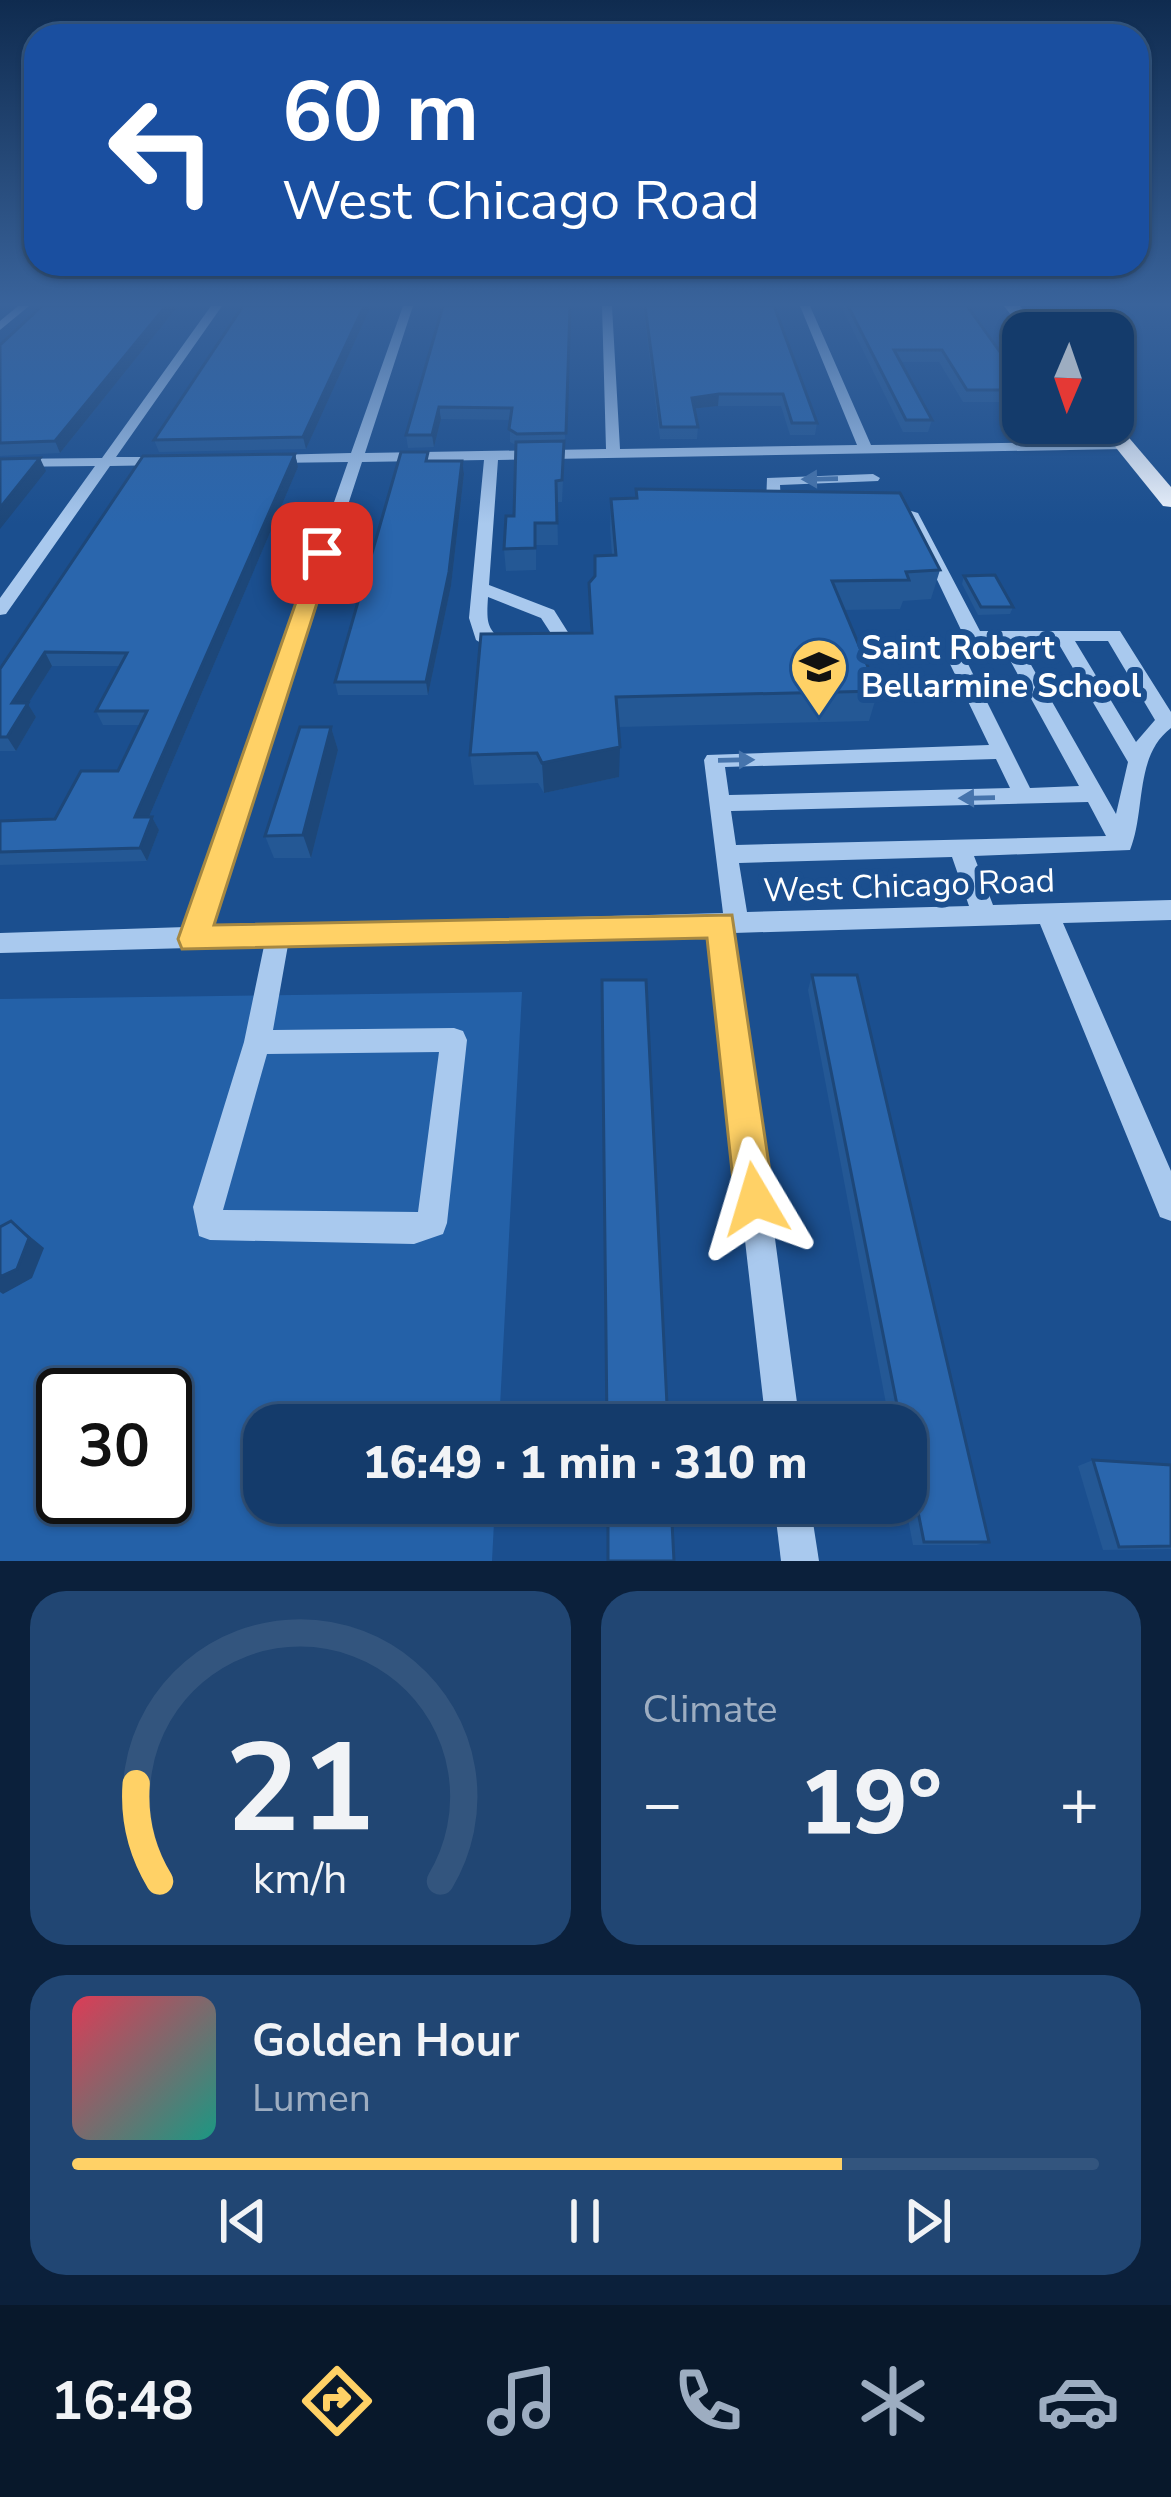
<!DOCTYPE html>
<html lang="en">
<head>
<meta charset="utf-8">
<style>
  :root { --surface:#143b6b; --page:#214673; --text:#f1f3f6; --muted:#9dadc1; --line:#33557e; --accent:#ffd166 }
  body { margin:0; font-family:"Nunito Sans",sans-serif; background:var(--page); color:var(--text); height:100vh; display:flex; flex-direction:column; font-size:45px; white-space:nowrap }
  * { box-sizing:border-box; margin:0 }
  p { font-size:39px; color:var(--muted) }
  .icon { flex:none; width:66px; height:66px; fill:none; stroke:currentColor; stroke-width:2; stroke-linecap:round; stroke-linejoin:round }
  .map { position:relative; height:1561px; overflow:hidden }
  .side { display:flex; flex-direction:column; gap:30px; padding:30px; background:#0b203b; flex:1 }
  .side>* { flex:none }
  .hud { position:absolute; left:24px; top:24px; width:1125px; height:252px; border-radius:36px; box-shadow:0 3px 9px #0004,0 0 0 3px var(--line); background:#1a4fa0; color:#fff; overflow:hidden }
  .needle { width:78px; rotate:182deg }
  .tools { position:absolute; left:1002px; top:312px; display:grid; gap:24px }
  .tools a { display:grid; place-items:center; width:132px; height:132px; border-radius:24px; background:var(--surface); box-shadow:0 3px 9px #0004,0 0 0 3px var(--line); font-size:60px }
  .speed { position:absolute; left:36px; top:1368px; display:flex; gap:24px; font-size:60px; font-weight:700; text-align:center }
  .speed>* { display:grid; place-content:center; width:156px; height:156px; border-radius:50%; background:var(--surface); box-shadow:0 3px 9px #0004,0 0 0 3px var(--line); line-height:1 }
  .speed .limit { border:6px solid #111; border-radius:18px; background:#fff; color:#111 }
  .pin { position:absolute; display:grid; place-items:center; width:102px; height:102px; color:#fff; margin:-51px; border-radius:24px; box-shadow:0 6px 18px #0006 }
  .me { position:absolute; width:132px; margin:-66px; rotate:353deg; stroke-linejoin:round; filter:drop-shadow(0 0 9px #0008) }
  .turn { display:flex; align-items:center; gap:42px; height:252px; padding:0 60px; font-size:54px }
  .turn .icon { width:156px; height:156px; stroke-width:2.5 }
  .turn b { display:block; font-size:84px; line-height:102px }
  .big { font-size:90px; font-weight:800; line-height:1.1 }
  .side .widget { flex:1; display:flex; flex-direction:column; justify-content:center; gap:18px; min-width:0; padding:0 42px; border-radius:36px; background:var(--page) }
  .side .dial { align-items:center; gap:0 }
  .dial svg { height:312px; overflow:visible; fill:none; stroke:var(--line); stroke-width:7; stroke-linecap:round; text-anchor:middle }
  .dial text { fill:var(--text); stroke:none }
  .song { display:flex; align-items:center; gap:36px }
  .cover { width:144px; height:144px; border-radius:18px; background:linear-gradient(135deg,hsl(350 70% 55%),hsl(170 70% 35%)) }
  .played { height:12px; border-radius:6px; background:linear-gradient(90deg,var(--accent) 75%,var(--line) 75%) }
  .keys { display:flex; justify-content:space-around; direction:ltr }
  .heat { display:flex; justify-content:space-between; align-items:center; font-size:66px; direction:ltr }
  .side .tiles { flex:1; display:grid; gap:30px; grid-template-columns:1fr 1fr }
  .widget:last-child { grid-column:span 2 }
  .trip { position:absolute; left:243px; top:1404px; width:684px; height:120px; border-radius:36px; background:var(--surface); box-shadow:0 3px 9px #0004,0 0 0 3px var(--line); font-weight:800; line-height:120px; text-align:center }
  .tab-bar { display:flex; height:192px; justify-content:space-around; align-items:center; background:#08182b; color:var(--muted) }
  .tab-bar .icon { width:84px; height:84px }
  .tab-bar .active { color:var(--accent) }
  .tab-bar b { font-size:54px; color:var(--text) }
  .map>svg:first-child { display:block }
</style>
</head>
<body>
<div class="map">
<svg width="1171" height="1561" viewBox="0 0 1171 1561">
  <rect width="100%" height="100%" fill="#1b4f8f"/>
  <path fill="#2461a8" fill-rule="evenodd" d="M522 992 499 1425H264V1503H495L492 1561H0V999ZM63 1395H165V1497H63Z"/>
  <g fill="none" stroke-linecap="round" stroke-linejoin="round">
    <g fill="#a9c9ee" fill-rule="evenodd">
      <polygon points="18,306 29,306 0,330 0,321"/>
      <polygon points="211,306 222,306 116,457 167,457 174,461 167,465 110,466 6,614 0,615 0,598 95,466 0,467 0,459 102,458"/>
      <path d="M403 306H413L365 453 606 449 602 306H612L620 449 857 445 800 306H810L871 445 1124 441 1131 445 1124 449 498 460 489 585 554 610 571 637 548 650H536L533 646 552 635 541 618 488 597C486 628 488 627 508 648L499 654 476 640 469 618 484 460 362 462 210 927 723 913 704 760 707 755 989 745 950 664 954 637 962 632 910 523 880 509 888 504 918 513 980 631H1120L1171 712V728C1134 756 1146 811 1130 850L974 856 993 905 1171 900V920L1063 923 1171 1171V1221L1160 1217 1040 924 734 933 800 1425H766L710 933 288 945 273 1030 454 1028 463 1031 467 1040 447 1223 443 1234 414 1244 210 1240 199 1236 193 1207 244 1042 264 946 0 953V933L186 927 348 462 271 463 264 459 271 455 351 453ZM1057 641 1128 762 1116 814 1018 642ZM1075 641H1108L1155 720 1136 742ZM1000 642 1079 786 1030 788 968 664 971 643ZM996 759 1010 788 729 795 725 767ZM1088 802 1106 836 736 845 731 811ZM952 857 969 906 747 912 739 863ZM439 1052 418 1212 223 1210 267 1054Z"/>
      <polygon points="873,474 880,478 878,481 780,485 781,503 790,511 777,514 766,505 767,478"/>
      <polygon points="774,1503 810,1503 819,1561 781,1561"/>
    </g>
    <g fill="#f0f6ff" fill-rule="evenodd">
      <polygon points="1004,306 1020,306 1042,333 1025,333"/>
      <polygon points="1113,419 1171,487 1171,507 1163,506 1096,423"/>
    </g>
  </g>
  <g fill="#245895">
    <polygon points="42,306 178,306 60,453 0,456 0,345"/>
    <polygon points="243,306 371,306 306,449 159,452 154,440"/>
    <polygon points="443,306 571,306 562,502 557,502 558,545 536,545 536,570 506,571 504,549 514,516 516,445 510,442 510,420 441,419 434,447 408,448 406,435"/>
    <polygon points="643,306 774,306 817,423 815,435 790,435 781,406 718,406 694,409 698,427 697,439 660,439"/>
    <polygon points="841,306 967,306 1023,384 1023,402 963,402 939,362 900,362 932,420 928,432 903,432"/>
    <polygon points="295,454 298,467 149,817 152,817 159,830 147,861 0,865 0,821 55,819 118,771 140,725 103,725 96,711 120,666 52,666 28,704 36,717 16,751 0,751 0,669"/>
    <polygon points="430,461 462,461 464,474 451,586 428,695 338,695 335,682"/>
    <polygon points="636,489 940,570 931,599 903,601 900,609 844,610 878,691 869,721 619,727 619,777 544,793 538,783 474,785 470,755 590,633 589,583 612,555 610,528 611,499 636,498"/>
    <polygon points="964,576 1013,607 1010,614 978,615 962,584"/>
    <polygon points="331,727 338,750 311,858 274,858 265,836"/>
    <polygon points="812,975 989,1542 977,1545 913,1545 905,1503 906,1425 890,1425 808,990"/>
    <polygon points="1093,1460 1171,1465 1171,1549 1103,1550 1078,1466"/>
  </g>
  <g fill="#1d4779">
    <polygon points="166,306 178,306 60,453 55,441"/>
    <polygon points="364,306 371,306 306,449 303,437"/>
    <polygon points="719,394 718,406 691,409 692,398"/>
    <polygon points="439,407 441,419 434,447 432,435"/>
    <polygon points="295,454 298,467 143,831 135,817"/>
    <polygon points="40,458 46,471 0,529 0,508"/>
    <polygon points="462,461 464,474 451,586 428,695 426,682"/>
    <polygon points="45,652 52,666 28,704 36,717 16,751 7,737 12,703"/>
    <polygon points="331,727 338,750 311,858 303,835"/>
    <polygon points="620,747 619,777 544,793 542,763"/>
    <polygon points="152,817 159,830 147,861 140,848"/>
    <polygon points="11,1221 44,1248 32,1278 3,1294 0,1292 0,1277"/>
  </g>
  <g fill="#2a66ad" stroke="#1d4779" stroke-width="3">
    <polygon points="42,306 166,306 55,441 0,443 0,345"/>
    <polygon points="243,306 364,306 303,437 154,440"/>
    <polygon points="443,306 570,306 566,433 517,434 509,429 512,408 439,407 432,435 406,435"/>
    <polygon points="645,306 774,306 817,423 792,423 783,394 719,394 692,398 698,427 661,427"/>
    <polygon points="848,306 967,306 1023,384 1023,390 967,390 942,350 894,350 932,420 906,420"/>
    <polygon points="564,441 562,480 556,481 557,523 535,523 535,548 504,549 506,516 514,516 516,442"/>
    <polygon points="401,452 428,452 426,461 462,461 449,572 426,682 335,682"/>
    <polygon points="295,454 135,817 152,817 140,848 0,852 0,821 55,819 81,771 118,771 147,711 96,711 127,653 45,652 12,703 28,703 7,737 0,737 0,669 143,456"/>
    <polygon points="40,458 0,508 0,459"/>
    <polygon points="636,489 900,493 940,570 906,572 909,580 832,581 878,691 616,697 620,747 542,763 537,753 470,755 481,634 592,633 589,583 595,576 595,556 616,555 611,499 637,498"/>
    <polygon points="995,575 1013,607 981,607 964,576"/>
    <polygon points="300,727 331,727 303,835 265,836"/>
    <polygon points="812,975 857,975 989,1542 924,1542 906,1451 906,1425 901,1425"/>
    <polygon points="602,980 646,980 668,1425 607,1425"/>
    <polygon points="11,1221 29,1238 17,1269 0,1277 0,1227"/>
    <polygon points="1093,1460 1171,1465 1171,1546 1119,1547"/>
    <polygon points="608,1503 671,1503 674,1561 608,1561"/>
  </g>
  <defs><path id="oneway-solid" d="M-6-.8H1V-3.2L6.5 0L1 3.2V.8H-6Z" transform="scale(3)"/></defs>
  <g fill="#4674ac">
    <use href="#oneway-solid" transform="translate(820 479) rotate(179)"/>
    <use href="#oneway-solid" transform="translate(736 760) rotate(-1)"/>
    <use href="#oneway-solid" transform="translate(977 798) rotate(179)"/>
  </g>
  <linearGradient id="sky" x2="0" y2="1"><stop stop-color="#0f2b4f"/><stop offset="0.58" stop-color="#39639b"/><stop offset="1" stop-color="#39639b" stop-opacity="0"/></linearGradient>
  <rect width="1171" height="524" fill="url(#sky)"/>
  <polygon fill="#ffd166" stroke="#a68842" stroke-width="3" points="315,548 333,553 214,925 732,915 774,1199 769,1213 755,1219 741,1213 735,1199 707,938 182,949 178,939"/>
  <defs>
    <symbol id="school-pin" viewBox="-11 -11 22 30"><path d="M0 17L-7.5 6A9.5 9.5 0 1 1 7.5 6Z" fill="#ffd166" stroke="#1b4f8f"/><path d="M0-5L7-2L0 1L-7-2ZM-4 1L0 2.5L4 1V4Q0 6-4 4Z" fill="#111"/></symbol>
  </defs>
  <g fill-rule="evenodd">
    <use href="#school-pin" x="786" y="634" width="66" height="90"/>
  </g>
  <g text-anchor="middle" dominant-baseline="central" stroke-width="12" stroke-linejoin="round" paint-order="stroke">
    <g font-size="33" font-weight="bold" fill="#fff" stroke="#1b4f8f" text-anchor="start">
      <text x="861" y="648">Saint Robert<tspan x="861" dy="38">Bellarmine School</tspan></text>
    </g>
    <g font-size="33" fill="#fff" stroke="#1b4f8f">
      <text transform="translate(909 886) rotate(-2)">West Chicago Road</text>
    </g>
  </g>
</svg>
<div class="tools">
<a><svg class="needle" viewBox="-14 -14 28 28"><path d="M0-13l5 13h-10z" fill="#e53935"/><path d="M0 13l5-13h-10z" fill="#9dadc1"/></svg></a>
</div>
<div class="speed"><div class="limit">30</div></div>
<div class="pin" style="left:322px;top:553px;background:#d93025"><svg class="icon" aria-label="arrive" viewBox="0 0 24 24"><path d="M6 21V4h12l-3 4 3 4H6"/></svg></div>
<svg class="me" style="left:755px;top:1199px" viewBox="-20 -20 40 40"><path d="M0-17L14 15 0 8-14 15z" fill="#ffd166" stroke="#fff" stroke-width="4"/></svg>
<div class="trip">16:49 · 1 min · 310 m</div>
<div class="hud">
<div class="turn"><svg class="icon" aria-label="left" viewBox="0 0 24 24"><path d="M17 20v-9H6M10 6l-5 5 5 5"/></svg><div><b>60 m</b>West Chicago Road</div></div>
</div>
</div>
<section class="side">
<div class="tiles">
<div class="widget dial"><svg viewBox="0 0 100 80">
<path d="M14 69A42 42 0 1 1 86 69"/>
<path d="M14 69A42 42 0 0 1 8 44" stroke="#ffd166"/>
<text x="50" y="56" font-size="32" font-weight="700">21</text>
<text x="50" y="72" font-size="11">km/h</text>
</svg></div>
<div class="widget"><p>Climate</p>
<div class="heat"><a>−</a><b class="big">19°</b><a>+</a></div>
</div>
<div class="widget">
<div class="song"><i class="cover"></i><div><b>Golden Hour</b><p>Lumen</p></div></div>
<div class="played"></div>
<div class="keys"><svg class="icon" aria-label="previous" viewBox="0 0 24 24"><path d="M18 5L8 12l10 7zM5 5v14"/></svg><svg class="icon" aria-label="pause" viewBox="0 0 24 24"><path d="M8 5v14M16 5v14"/></svg><svg class="icon" aria-label="next" viewBox="0 0 24 24"><path d="M6 5l10 7-10 7zM19 5v14"/></svg></div>
</div>
</div>
</section>
<nav class="tab-bar">
<b>16:48</b>
<svg class="icon active" aria-label="directions" viewBox="0 0 24 24"><path d="M12 3l9 9-9 9-9-9zM9 14v-3h6M13 9l2 2-2 2"/></svg>
<svg class="icon" aria-label="music" viewBox="0 0 24 24"><path d="M9 18V5l10-2v13"/><circle cx="6" cy="18" r="3"/><circle cx="16" cy="16" r="3"/></svg>
<svg class="icon" aria-label="phone" viewBox="0 0 24 24"><path d="M5 4h4l2 5-3 2q2 4 5 5l2-3 5 2v4C11 20 4 13 5 4z"/></svg>
<svg class="icon" aria-label="climate" viewBox="0 0 24 24"><path d="M12 3v18M4 7l16 10M4 17L20 7"/></svg>
<svg class="icon" aria-label="car" viewBox="0 0 24 24"><path d="M5 17H2v-5l4-1 3-4h7l3 4 3 1v5h-3M9 17h6M6 11h13"/><circle cx="7" cy="17" r="2"/><circle cx="17" cy="17" r="2"/></svg>
</nav>
</body>
</html>
